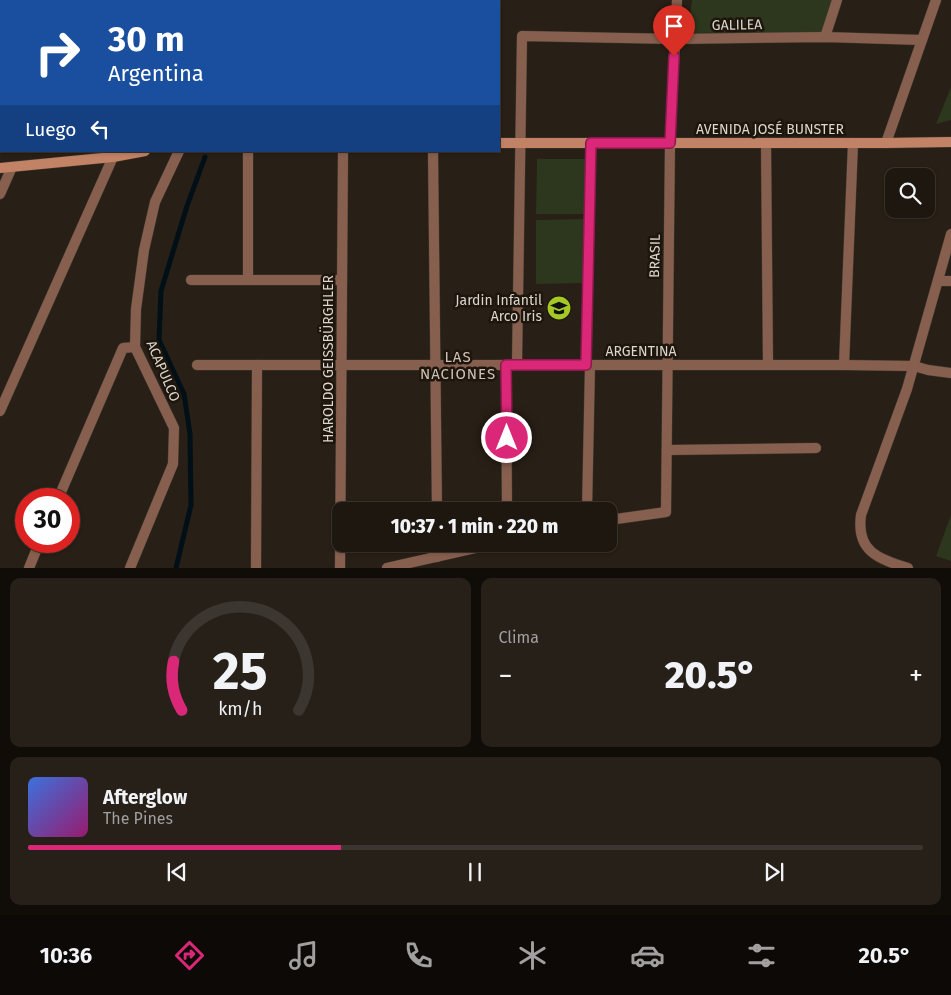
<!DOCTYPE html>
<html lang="es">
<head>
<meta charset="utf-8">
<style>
  :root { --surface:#1e1710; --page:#262019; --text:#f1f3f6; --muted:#a19f9f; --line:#3c3630; --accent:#db2777 }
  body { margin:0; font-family:"Fira Sans",sans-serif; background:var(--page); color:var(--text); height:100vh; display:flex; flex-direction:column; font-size:19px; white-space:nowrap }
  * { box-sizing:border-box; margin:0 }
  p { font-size:16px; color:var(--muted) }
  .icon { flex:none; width:28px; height:28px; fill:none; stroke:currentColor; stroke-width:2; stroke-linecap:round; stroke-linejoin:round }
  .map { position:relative; height:568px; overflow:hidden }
  .details { display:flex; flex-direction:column; gap:10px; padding:10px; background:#100d09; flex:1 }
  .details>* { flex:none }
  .guide { position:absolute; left:0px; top:0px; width:500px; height:152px; box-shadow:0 1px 4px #0004,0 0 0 1px var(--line); background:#1a4fa0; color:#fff; overflow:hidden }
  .tools { position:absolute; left:885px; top:168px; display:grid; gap:10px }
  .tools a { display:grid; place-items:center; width:50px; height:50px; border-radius:10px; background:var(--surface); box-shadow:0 1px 4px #0004,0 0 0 1px var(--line); font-size:25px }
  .speed { position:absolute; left:15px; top:488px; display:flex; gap:10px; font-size:25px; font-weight:700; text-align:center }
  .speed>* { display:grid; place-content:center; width:65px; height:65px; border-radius:50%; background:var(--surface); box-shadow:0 1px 4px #0004,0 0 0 1px var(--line); line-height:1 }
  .speed .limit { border:8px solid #d22; background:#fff; color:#111 }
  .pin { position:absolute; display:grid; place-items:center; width:42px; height:42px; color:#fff; margin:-51px -21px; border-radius:50% 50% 50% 0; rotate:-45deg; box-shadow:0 0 5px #0007 }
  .pin .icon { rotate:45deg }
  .me { position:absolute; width:55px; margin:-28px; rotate:0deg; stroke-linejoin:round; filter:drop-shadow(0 0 4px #0008) }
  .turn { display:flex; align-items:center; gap:18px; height:105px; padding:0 25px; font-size:22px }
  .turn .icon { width:65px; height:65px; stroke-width:2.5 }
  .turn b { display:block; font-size:35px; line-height:42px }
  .then { display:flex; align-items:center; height:48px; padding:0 25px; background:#0003; gap:10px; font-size:19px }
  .big { font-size:38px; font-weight:800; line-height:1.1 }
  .details .card { flex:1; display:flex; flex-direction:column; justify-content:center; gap:8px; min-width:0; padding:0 18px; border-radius:10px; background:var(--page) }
  .details .dial { align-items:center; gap:0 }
  .dial svg { height:130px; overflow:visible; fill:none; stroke:var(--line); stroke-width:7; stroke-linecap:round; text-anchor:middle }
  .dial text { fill:var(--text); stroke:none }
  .song { display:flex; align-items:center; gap:15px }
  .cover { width:60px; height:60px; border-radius:8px; background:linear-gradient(135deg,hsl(220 70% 55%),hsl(320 70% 35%)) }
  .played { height:5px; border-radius:2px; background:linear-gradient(90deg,var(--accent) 35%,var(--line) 35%) }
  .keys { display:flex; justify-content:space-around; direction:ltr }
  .heat { display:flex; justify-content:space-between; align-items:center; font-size:28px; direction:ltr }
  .details .tiles { flex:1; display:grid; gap:10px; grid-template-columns:1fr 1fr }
  .card:last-child { grid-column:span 2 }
  .trip { position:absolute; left:332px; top:502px; width:285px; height:50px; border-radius:10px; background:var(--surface); box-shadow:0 1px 4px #0004,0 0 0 1px var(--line); font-weight:800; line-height:50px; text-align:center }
  .menu { display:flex; height:80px; justify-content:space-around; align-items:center; background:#0c0906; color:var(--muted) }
  .menu .icon { width:35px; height:35px }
  .menu .selected { color:var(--accent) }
  .menu b { font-size:22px; color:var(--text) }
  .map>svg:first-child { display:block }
</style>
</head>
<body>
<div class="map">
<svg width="951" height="568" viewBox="0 0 951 568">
  <rect width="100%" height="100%" fill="#281f16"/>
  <g fill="#2c371d">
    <polygon points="692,0 832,0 822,32 688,33"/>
    <polygon points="951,87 951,120 936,124"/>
    <polygon points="537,159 586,159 585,214 536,214"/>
    <polygon points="584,219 583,283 536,284 536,220"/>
    <polygon points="951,515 951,561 936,556"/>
  </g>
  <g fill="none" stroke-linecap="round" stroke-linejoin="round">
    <polyline stroke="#011017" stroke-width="5" points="176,568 191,505 190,434 184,394 159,340 161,291 187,206 205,157"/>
    <defs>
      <g id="street">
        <polyline points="70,0 73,1"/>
        <polyline points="201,1 201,0"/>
        <polyline points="825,37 837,0"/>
        <polyline points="0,68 1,68"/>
        <polyline points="0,96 1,93"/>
        <polyline points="766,143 768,364"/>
        <polyline points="886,143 936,0"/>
        <polyline points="433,151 437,511"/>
        <polyline points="0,194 12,167"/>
        <polyline points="248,279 248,151"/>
        <polyline points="191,280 342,280"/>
        <polyline points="938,281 951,281"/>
        <polyline points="517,364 522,36 675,39 825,37 922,40"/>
        <polyline points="197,365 844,365 914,366 928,370 951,373"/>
        <polyline points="506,365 507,511"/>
        <polyline points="586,365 591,143"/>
        <polyline points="844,365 853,143"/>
        <polyline points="0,411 113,157"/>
        <polyline points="667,450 816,448"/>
        <polyline points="58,499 123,348 135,347"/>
        <polyline points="587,511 590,365"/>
        <polyline points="609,520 666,512 670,143 677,0"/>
        <polyline points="437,544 437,557"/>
        <polyline points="29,568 40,541"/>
        <polyline points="130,568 173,464 174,428 135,347 136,309 144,250 155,202 179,151"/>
        <polyline points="256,568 257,365"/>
        <polyline points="340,568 343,151"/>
        <polyline points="387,568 493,544"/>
        <path d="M908 568C878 559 856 551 861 515L907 389 951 234"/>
      </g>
      <g id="secondary">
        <polyline points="340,0 340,1"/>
        <polyline points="499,143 886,143 951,142"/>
        <polyline points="0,168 113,157 145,151"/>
      </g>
    </defs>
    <use href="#street" stroke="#413930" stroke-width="11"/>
    <use href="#secondary" stroke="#413930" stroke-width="11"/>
    <use href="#street" stroke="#875f4e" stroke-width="10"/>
    <use href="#secondary" stroke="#c18266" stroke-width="10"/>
  </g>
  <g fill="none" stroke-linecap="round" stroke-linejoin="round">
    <defs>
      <polyline id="route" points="507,438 506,365 586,365 591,143 670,143 674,56"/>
    </defs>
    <use href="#route" stroke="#8e194d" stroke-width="12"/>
    <use href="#route" stroke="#db2777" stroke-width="9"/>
  </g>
  <defs>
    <symbol id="school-disc" viewBox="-11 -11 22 22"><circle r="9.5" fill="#a4c825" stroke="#1e160d"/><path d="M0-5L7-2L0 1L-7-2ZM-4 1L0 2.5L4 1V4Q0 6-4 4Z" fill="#111"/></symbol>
  </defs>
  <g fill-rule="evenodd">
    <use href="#school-disc" x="545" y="294" width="28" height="28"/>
  </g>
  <g text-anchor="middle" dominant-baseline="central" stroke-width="5" stroke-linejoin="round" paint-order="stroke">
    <g font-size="14" fill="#dcd6d0" stroke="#1e160d">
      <text transform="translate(737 25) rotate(-1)">GALILEA</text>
      <text x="770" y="129">AVENIDA JOSÉ BUNSTER</text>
      <text transform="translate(655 256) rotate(-89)">BRASIL</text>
      <text x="641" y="351">ARGENTINA</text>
      <text transform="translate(328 359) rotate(-90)">HAROLDO GEISSBÜRGHLER</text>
      <text transform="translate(163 371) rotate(67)">ACAPULCO</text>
    </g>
    <g font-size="14" fill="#dcd6d0" stroke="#1e160d" text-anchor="end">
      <text x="542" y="300">Jardin Infantil<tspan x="542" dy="16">Arco Iris</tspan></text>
    </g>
    <g font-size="15" letter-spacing="1" fill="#cdc1b5" stroke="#1e160d">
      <text x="458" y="357">LAS<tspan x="458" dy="17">NACIONES</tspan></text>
    </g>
  </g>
</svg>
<div class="tools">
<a><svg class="icon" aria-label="search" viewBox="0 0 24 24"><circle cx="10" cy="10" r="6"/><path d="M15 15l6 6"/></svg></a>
</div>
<div class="speed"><div class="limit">30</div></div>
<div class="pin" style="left:674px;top:56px;background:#d93025"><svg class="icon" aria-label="arrive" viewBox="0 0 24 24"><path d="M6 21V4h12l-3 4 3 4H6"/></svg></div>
<svg class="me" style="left:507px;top:438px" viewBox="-20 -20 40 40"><circle r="17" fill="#db2777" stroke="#fff" stroke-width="3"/><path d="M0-11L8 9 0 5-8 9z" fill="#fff"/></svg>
<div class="trip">10:37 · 1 min · 220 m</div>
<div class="guide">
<div class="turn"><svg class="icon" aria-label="right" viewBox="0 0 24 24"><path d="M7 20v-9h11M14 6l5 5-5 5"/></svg><div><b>30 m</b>Argentina</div></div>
<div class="then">Luego<svg class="icon" aria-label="left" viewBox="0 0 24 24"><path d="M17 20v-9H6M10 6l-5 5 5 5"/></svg></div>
</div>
</div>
<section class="details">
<div class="tiles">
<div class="card dial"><svg viewBox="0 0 100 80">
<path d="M14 69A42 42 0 1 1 86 69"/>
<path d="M14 69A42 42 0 0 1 9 39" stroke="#db2777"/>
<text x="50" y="56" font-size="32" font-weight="700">25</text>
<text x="50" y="72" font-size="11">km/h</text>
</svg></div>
<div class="card"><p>Clima</p>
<div class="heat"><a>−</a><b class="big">20.5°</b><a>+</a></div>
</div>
<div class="card">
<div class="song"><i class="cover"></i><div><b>Afterglow</b><p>The Pines</p></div></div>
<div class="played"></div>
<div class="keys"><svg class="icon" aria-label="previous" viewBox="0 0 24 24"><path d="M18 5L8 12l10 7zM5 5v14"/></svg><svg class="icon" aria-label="pause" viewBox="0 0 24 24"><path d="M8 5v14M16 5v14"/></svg><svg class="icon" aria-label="next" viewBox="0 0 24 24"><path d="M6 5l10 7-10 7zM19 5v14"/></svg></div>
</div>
</div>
</section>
<nav class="menu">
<b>10:36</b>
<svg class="icon selected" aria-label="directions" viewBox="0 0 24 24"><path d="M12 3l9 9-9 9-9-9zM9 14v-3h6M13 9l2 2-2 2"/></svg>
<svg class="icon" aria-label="music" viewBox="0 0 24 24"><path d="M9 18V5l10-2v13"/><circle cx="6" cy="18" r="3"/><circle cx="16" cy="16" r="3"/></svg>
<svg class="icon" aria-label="phone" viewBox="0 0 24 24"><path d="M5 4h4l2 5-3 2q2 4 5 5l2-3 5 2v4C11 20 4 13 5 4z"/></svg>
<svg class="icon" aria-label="climate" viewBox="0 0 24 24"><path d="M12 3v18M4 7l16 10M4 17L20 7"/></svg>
<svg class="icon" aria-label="car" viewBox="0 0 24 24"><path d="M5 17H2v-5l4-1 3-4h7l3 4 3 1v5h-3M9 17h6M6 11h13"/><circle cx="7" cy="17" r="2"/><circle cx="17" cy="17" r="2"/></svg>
<svg class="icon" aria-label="filters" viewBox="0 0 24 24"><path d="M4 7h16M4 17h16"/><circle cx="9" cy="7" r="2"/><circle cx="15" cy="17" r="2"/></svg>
<b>20.5°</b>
</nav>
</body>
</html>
